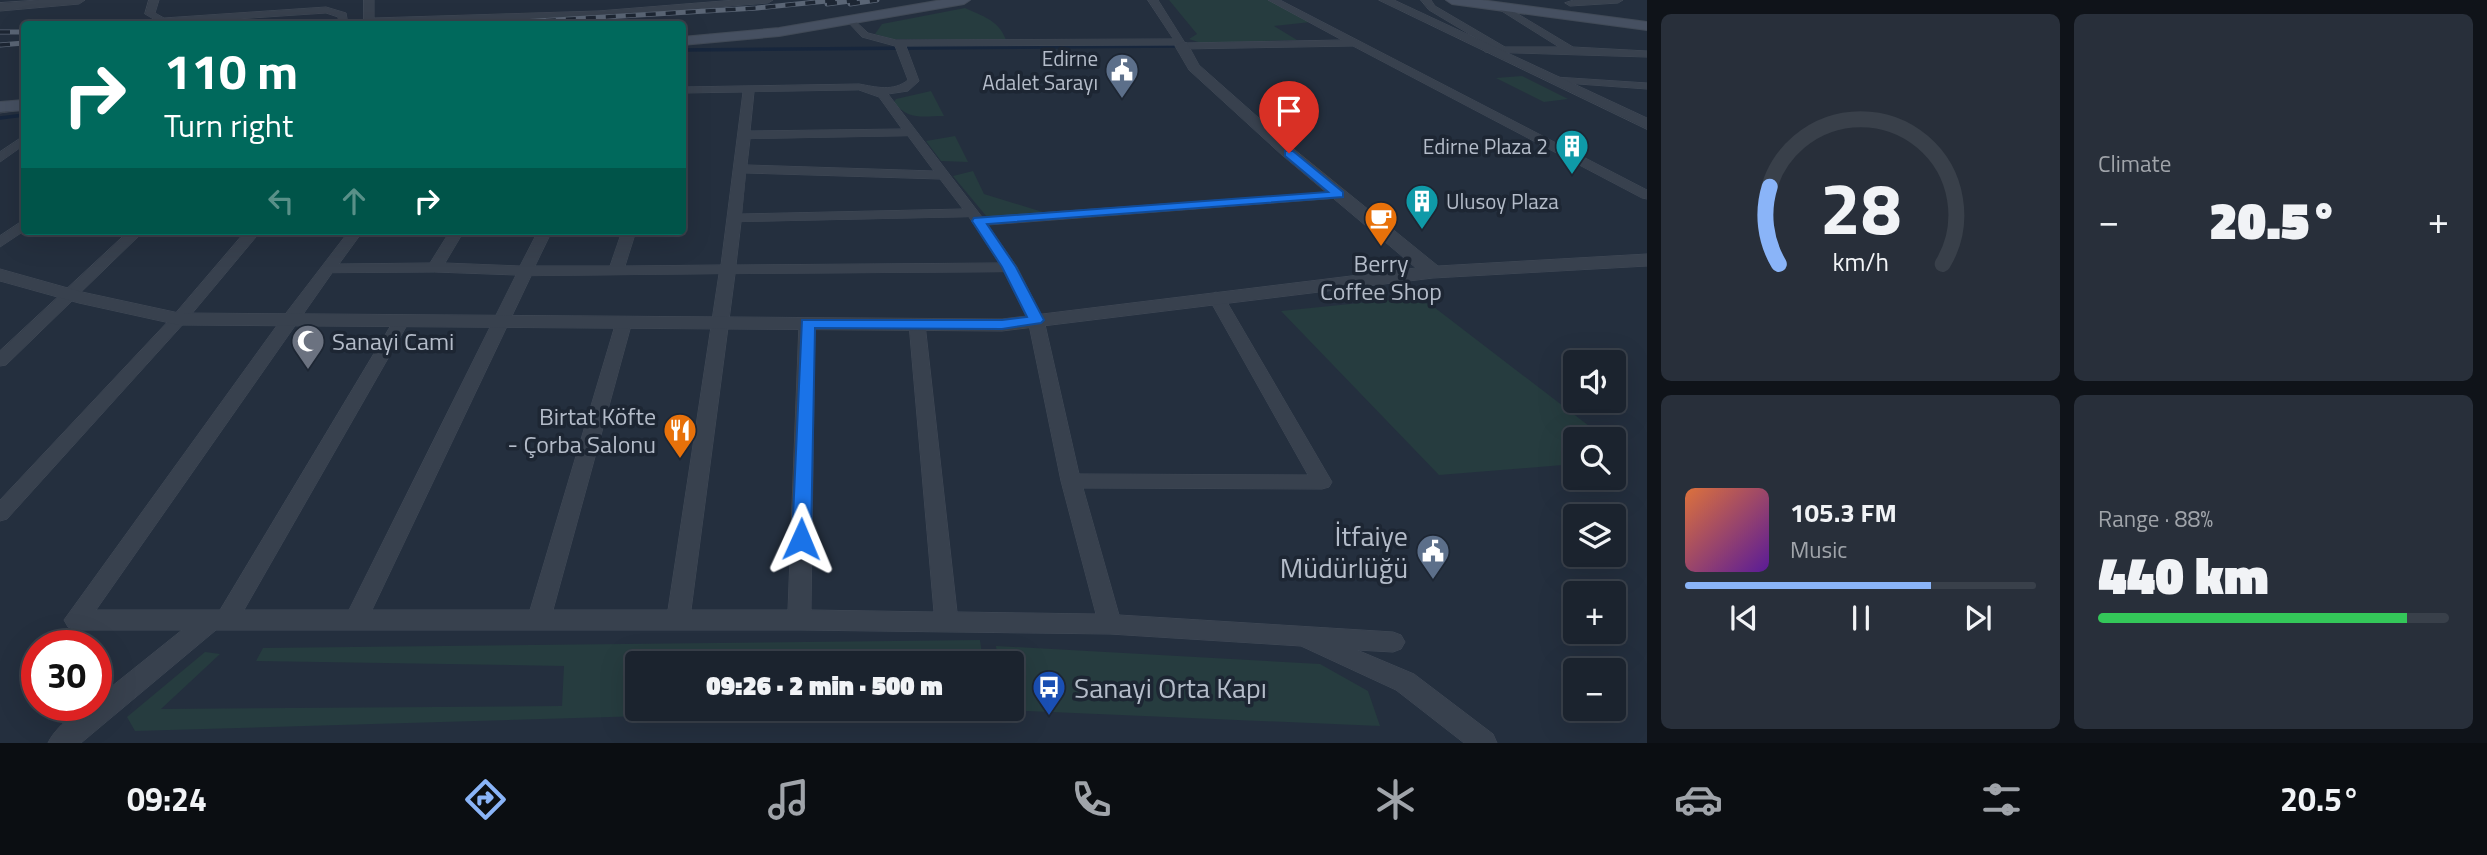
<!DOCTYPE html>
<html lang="en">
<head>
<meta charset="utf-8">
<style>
  :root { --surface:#1b232e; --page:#282f3a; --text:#f1f3f6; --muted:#a0a4aa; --line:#39404a; --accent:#8ab4f8 }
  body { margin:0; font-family:"Titillium Web",sans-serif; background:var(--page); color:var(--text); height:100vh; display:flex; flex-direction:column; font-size:26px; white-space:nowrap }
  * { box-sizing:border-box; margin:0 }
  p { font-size:23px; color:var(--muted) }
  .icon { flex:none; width:38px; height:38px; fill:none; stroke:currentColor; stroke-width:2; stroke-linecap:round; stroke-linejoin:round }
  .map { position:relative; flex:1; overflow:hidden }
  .details { display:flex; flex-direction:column; gap:14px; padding:14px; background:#0f1319; width:840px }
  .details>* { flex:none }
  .hud { position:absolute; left:21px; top:21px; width:665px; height:214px; border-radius:7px; box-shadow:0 7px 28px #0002,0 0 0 2px var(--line); background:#00695c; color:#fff; overflow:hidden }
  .controls { position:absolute; left:1563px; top:350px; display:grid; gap:14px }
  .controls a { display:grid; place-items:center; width:63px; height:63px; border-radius:7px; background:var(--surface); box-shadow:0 7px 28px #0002,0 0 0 2px var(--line); font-size:35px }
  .speed { position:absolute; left:21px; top:630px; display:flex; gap:14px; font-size:35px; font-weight:700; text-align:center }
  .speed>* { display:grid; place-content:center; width:91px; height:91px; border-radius:50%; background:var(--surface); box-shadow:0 7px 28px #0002,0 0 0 2px var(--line); line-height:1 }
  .speed .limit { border:10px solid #d22; background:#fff; color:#111 }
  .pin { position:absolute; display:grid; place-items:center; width:60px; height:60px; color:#fff; margin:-72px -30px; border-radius:50% 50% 50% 0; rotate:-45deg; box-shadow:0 0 7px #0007 }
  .pin .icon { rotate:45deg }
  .me { position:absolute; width:77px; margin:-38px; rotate:1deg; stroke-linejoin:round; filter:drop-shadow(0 0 5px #0008) }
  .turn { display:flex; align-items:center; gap:24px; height:147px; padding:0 28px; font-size:32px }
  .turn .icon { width:91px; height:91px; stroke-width:2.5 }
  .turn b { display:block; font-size:49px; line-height:60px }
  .lanes { display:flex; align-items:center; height:66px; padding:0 28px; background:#0003; justify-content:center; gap:35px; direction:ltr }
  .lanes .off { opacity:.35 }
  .big { font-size:52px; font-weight:800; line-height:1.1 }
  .details .widget { flex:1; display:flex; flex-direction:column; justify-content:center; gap:10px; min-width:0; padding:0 24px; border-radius:10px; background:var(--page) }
  .details .dial { align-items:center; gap:0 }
  .dial svg { height:182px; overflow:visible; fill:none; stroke:var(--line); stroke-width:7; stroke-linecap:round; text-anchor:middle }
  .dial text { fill:var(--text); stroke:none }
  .song { display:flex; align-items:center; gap:21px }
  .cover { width:84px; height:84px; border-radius:10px; background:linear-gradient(135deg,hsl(20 70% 55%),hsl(270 70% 35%)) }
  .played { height:7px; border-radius:4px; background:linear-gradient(90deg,var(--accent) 70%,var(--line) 70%) }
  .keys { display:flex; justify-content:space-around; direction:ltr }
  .heat { display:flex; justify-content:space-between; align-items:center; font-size:38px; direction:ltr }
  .charge { height:10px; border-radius:5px; background:linear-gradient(90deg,#34c759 88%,var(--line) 0) }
  .details .tiles { flex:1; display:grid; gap:14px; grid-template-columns:repeat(2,1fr) }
  .trip { position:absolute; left:625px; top:651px; width:399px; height:70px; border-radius:7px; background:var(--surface); box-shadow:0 7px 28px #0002,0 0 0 2px var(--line); font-weight:800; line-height:70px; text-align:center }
  .dock { display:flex; height:112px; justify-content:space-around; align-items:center; background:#0b0e12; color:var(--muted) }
  .dock .icon { width:49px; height:49px }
  .dock .on { color:var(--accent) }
  .dock b { font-size:32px; color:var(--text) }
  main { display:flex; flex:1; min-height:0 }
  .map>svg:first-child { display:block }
</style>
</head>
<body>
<main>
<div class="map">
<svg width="1647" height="743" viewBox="0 0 1647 743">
  <rect width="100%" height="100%" fill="#242f3e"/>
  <g fill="#263c3f">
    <polygon points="1169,0 1269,0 1311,22 1274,26 1297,40 1201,43 1189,39 1197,34"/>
    <path d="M965 8C982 16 999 20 1006 40L892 39 875 34 882 24Z"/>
    <polygon points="1522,76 1568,99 1544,102 1496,78"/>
    <path d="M931 91 944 116C923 116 908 121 894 102L896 99Z"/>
    <polygon points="955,136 968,162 941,161 926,141"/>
    <polygon points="973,171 984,194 1046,213 987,217 953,176"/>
    <polygon points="1399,299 1430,304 1606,439 1575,439 1575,464 1439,475 1281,311"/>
    <polygon points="980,640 983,663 637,663 637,709 879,709 135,731 127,717 205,652 220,654 161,709 562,706 564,666 256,661 263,648"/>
    <polygon points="996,646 1320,664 1368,691 1380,726 1004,710 1012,709 1012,663 998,663"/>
  </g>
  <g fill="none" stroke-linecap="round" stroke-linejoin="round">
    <g stroke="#17263c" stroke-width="3.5">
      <polyline points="682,50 1176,46"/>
      <polyline points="0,118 24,115"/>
    </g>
    <defs>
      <g id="minor">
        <polygon points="149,0 159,0 155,13 164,18 326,7 346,13 348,24 339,24 338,17 326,13 162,24 145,14"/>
        <polygon points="364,0 374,0 374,18 598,11 735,0 773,0 768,3 598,17 369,24 364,21"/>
        <path d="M1148 0H1158L1185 43 1342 40 1268 0H1280L1647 190V199L1642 198 1353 46 1182 49 1176 45 906 46 919 81 908 91 888 94 982 217 1344 191V197L1339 198 988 225 1017 267 1044 320 1079 474 1308 475 1208 297 1216 292 1224 297 1332 482 1329 487 1322 489 1083 488 1119 615 1393 632 1401 635 1405 642 1401 649 1393 652 1357 650 1414 674 1493 734 1497 743H1464L1396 690 1301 646 1110 634 799 630H216L81 743H48C54 729 80 705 96 705V699L182 630H76L68 627 64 620 283 317 349 231H363L339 264 430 263 450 231H464L445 263 520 266 538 231H552L535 266H610L622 231H636L625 266 721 265 743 92 682 93V87L859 84C876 87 893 92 908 80L895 46 862 37 847 21 852 18 868 33 896 40 1173 39ZM859 90 879 97 902 129 750 131 754 92ZM908 136 934 171 747 165 750 139ZM746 173 940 179 963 209 742 214ZM969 217 999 263 736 265 741 222ZM435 272 516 275 349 610H244L410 320 402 315 394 320 220 610H96L332 273ZM1004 272 1028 320 1061 481 1096 614 957 612 925 324 917 319 909 324 934 612 811 610 815 323 807 318 799 323 788 610H691L735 274ZM719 274 668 610H553L632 322 624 317 616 322 530 610H372L531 276Z"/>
        <polygon points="1421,0 1431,0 1435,6 1505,47 1559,47 1500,10 1498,8 1503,5 1573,47 1647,51 1647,57 1485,52 1485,48 1491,47 1429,10"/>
        <polygon points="1574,0 1623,0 1618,3 1570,6 1565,3"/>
        <polygon points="1555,77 1647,83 1647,89 1551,82 1550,80"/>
        <polygon points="24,103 24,109 0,113 0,107"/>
        <polygon points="24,136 24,145 0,162 0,152"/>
        <polygon points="24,220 24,231 0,247 0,236"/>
        <polygon points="129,231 144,231 6,365 0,366 0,351"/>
        <polygon points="246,231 261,231 185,322 7,519 0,521 0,500 173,316"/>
      </g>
      <g id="tertiary">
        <polygon points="39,0 85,0 79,4 0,11 0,3"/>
        <polygon points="1379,0 1394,0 1647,118 1647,129"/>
        <polygon points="1182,42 1187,43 1199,65 1295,150 1438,266 1647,254 1647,266 1433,278 1002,331 179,325 79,303 0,281 0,269 82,292 179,313 1002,319 1416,268 1283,156 1189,70 1175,46"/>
      </g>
      <g id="secondary">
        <polygon points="942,0 970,0 964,4 779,36 682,45 682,37 779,28"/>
        <polygon points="1446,0 1481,0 1647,22 1647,30 1452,4"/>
        <polygon points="24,100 24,110 0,112 0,102"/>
      </g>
    </defs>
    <use href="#minor" stroke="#414a57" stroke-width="1"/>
    <use href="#tertiary" stroke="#414a57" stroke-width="1"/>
    <use href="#secondary" stroke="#414a57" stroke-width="2"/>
    <use href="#minor" fill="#38414e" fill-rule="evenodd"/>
    <use href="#tertiary" fill="#38414e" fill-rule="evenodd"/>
    <use href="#secondary" fill="#465061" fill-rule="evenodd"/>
    <defs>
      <g id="rail">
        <polyline points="827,4 858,0"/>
        <polyline points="850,4 877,0"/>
        <polyline points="486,24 757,8 837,0"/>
        <polyline points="0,32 24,32"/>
        <polyline points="0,45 24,43"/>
      </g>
    </defs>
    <use href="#rail" stroke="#5a6575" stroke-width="5"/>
    <use href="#rail" stroke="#1d2633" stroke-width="3.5" stroke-dasharray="10" stroke-linecap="butt"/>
  </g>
  <polygon fill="#1a73e8" stroke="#114b97" stroke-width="2" points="1285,151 1293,151 1343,192 1343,197 987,224 1016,267 1044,320 1041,323 1002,329 815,328 811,539 808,545 801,547 794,545 792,539 802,320 1002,320 1027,317 1002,267 972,221 974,218 1328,192 1285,156"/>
  <defs>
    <symbol id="civic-pin" viewBox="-11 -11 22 30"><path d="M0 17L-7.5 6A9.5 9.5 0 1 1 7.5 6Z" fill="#5c6f8a" stroke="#1d2633"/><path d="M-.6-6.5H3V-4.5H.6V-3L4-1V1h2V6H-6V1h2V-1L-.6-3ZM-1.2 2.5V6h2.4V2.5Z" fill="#fff"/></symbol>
    <symbol id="building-pin" viewBox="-11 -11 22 30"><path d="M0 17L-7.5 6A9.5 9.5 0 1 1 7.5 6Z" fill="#0f9aa8" stroke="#1d2633"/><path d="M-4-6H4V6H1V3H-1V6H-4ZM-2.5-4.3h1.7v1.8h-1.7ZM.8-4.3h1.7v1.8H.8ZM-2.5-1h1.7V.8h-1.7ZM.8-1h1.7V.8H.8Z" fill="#fff"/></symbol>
    <symbol id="cafe-pin" viewBox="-11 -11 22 30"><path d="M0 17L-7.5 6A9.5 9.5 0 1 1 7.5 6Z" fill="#e8710a" stroke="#1d2633"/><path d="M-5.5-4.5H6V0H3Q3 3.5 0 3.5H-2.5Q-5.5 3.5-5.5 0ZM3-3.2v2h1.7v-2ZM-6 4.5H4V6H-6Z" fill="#fff"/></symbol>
    <symbol id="mosque-pin" viewBox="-11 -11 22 30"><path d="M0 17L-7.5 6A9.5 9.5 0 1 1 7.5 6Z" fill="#6b7280" stroke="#1d2633"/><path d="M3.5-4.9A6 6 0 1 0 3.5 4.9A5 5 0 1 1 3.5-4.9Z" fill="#fff"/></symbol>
    <symbol id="restaurant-pin" viewBox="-11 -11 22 30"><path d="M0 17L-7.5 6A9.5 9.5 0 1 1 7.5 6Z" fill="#e8710a" stroke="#1d2633"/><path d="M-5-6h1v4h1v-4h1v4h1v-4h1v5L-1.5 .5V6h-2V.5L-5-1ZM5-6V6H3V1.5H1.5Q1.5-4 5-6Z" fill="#fff"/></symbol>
    <symbol id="bus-pin" viewBox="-11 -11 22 30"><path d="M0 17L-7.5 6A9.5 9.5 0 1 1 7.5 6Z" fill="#1a4fb4" stroke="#1d2633"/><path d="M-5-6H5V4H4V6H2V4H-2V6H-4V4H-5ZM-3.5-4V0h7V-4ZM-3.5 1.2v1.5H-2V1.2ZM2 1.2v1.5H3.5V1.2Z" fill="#fff"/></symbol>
  </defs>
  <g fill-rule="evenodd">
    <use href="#civic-pin" x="1103" y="51" width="38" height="52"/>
    <use href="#building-pin" x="1553" y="127" width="38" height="52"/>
    <use href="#building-pin" x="1403" y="182" width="38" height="52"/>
    <use href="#cafe-pin" x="1362" y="199" width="38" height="52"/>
    <use href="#mosque-pin" x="289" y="322" width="38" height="52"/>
    <use href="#restaurant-pin" x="661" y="411" width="38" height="52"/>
    <use href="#civic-pin" x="1414" y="532" width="38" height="52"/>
    <use href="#bus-pin" x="1030" y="668" width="38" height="52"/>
  </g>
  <g text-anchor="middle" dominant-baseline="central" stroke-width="7" stroke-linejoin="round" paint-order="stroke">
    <g font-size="21" fill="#b4bcc9" stroke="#1d2633" text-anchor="end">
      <text x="1098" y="58">Edirne<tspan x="1098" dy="24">Adalet Sarayı</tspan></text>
      <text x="1548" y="146">Edirne Plaza 2</text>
      <text x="1446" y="201" text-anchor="start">Ulusoy Plaza</text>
    </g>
    <g font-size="24" fill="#b4bcc9" stroke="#1d2633">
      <text x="1381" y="263">Berry<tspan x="1381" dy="28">Coffee Shop</tspan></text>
      <text x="332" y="341" text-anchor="start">Sanayi Cami</text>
      <text x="656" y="416" text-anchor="end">Birtat Köfte<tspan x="656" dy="28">- Çorba Salonu</tspan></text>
    </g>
    <g font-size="28" fill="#b4bcc9" stroke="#1d2633" text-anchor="end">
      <text x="1408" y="535">İtfaiye<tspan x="1408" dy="32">Müdürlüğü</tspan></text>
      <text x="1074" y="687" text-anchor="start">Sanayi Orta Kapı</text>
    </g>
  </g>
</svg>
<div class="controls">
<a><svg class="icon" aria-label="sound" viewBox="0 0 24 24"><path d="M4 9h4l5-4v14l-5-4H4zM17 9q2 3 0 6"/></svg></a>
<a><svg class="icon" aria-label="search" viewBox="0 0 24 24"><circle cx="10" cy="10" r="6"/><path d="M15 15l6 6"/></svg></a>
<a><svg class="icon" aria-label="layers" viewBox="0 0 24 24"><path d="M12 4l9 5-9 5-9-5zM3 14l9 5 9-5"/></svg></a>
<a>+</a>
<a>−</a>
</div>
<div class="speed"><div class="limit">30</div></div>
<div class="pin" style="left:1289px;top:153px;background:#d93025"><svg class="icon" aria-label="arrive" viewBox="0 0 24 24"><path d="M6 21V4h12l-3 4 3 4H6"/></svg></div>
<svg class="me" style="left:801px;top:539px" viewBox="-20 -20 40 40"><path d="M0-17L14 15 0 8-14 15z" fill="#1a73e8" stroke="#fff" stroke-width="4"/></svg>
<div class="trip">09:26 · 2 min · 500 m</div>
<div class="hud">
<div class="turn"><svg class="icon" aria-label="right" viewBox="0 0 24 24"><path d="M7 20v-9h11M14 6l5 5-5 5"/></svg><div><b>110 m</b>Turn right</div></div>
<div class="lanes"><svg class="icon off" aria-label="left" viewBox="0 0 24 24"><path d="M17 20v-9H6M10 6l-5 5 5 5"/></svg><svg class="icon off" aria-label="ahead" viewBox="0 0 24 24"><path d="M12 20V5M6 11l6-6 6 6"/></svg><svg class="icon" aria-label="right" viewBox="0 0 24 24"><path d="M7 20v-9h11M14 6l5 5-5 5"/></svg></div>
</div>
</div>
<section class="details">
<div class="tiles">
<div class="widget dial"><svg viewBox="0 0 100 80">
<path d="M14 69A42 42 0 1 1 86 69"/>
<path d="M14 69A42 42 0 0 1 10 35" stroke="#8ab4f8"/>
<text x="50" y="56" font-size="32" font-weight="700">28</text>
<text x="50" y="72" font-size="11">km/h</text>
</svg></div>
<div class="widget"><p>Climate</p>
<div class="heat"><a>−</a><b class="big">20.5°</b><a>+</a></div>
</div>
<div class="widget">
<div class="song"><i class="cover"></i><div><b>105.3 FM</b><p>Music</p></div></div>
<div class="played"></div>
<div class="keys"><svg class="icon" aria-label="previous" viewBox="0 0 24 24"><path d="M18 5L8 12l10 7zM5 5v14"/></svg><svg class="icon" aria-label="pause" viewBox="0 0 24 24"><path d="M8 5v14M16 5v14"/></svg><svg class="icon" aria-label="next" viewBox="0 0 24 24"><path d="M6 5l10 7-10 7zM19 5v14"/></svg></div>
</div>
<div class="widget"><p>Range · 88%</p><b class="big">440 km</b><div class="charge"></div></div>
</div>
</section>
</main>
<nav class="dock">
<b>09:24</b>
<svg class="icon on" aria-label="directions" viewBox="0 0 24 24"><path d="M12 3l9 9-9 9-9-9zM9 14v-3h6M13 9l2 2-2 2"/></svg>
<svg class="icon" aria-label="music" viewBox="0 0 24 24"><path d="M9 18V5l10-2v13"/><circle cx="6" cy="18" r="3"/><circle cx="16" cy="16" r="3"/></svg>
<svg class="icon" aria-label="phone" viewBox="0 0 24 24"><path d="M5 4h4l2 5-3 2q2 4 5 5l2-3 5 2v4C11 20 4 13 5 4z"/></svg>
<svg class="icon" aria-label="climate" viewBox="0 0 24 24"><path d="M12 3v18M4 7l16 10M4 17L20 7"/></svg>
<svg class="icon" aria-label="car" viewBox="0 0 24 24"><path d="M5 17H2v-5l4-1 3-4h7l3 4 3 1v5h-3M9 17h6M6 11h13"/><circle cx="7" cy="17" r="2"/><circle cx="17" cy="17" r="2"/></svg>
<svg class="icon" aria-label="filters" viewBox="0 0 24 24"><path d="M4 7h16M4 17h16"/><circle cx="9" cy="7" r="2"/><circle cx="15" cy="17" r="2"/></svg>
<b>20.5°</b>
</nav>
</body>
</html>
